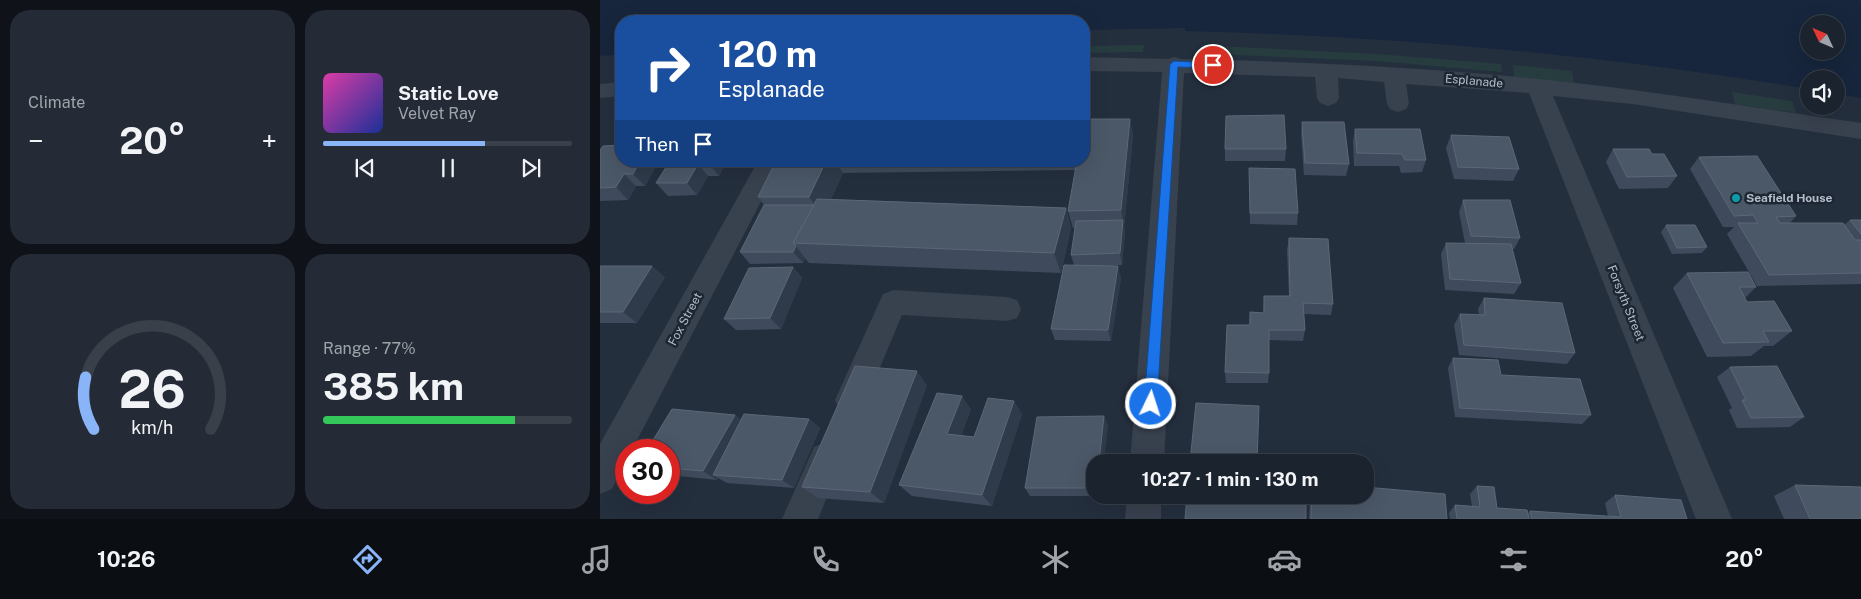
<!DOCTYPE html>
<html lang="en">
<head>
<meta charset="utf-8">
<style>
  :root { --surface:#1b232e; --page:#242b36; --text:#f1f3f6; --muted:#a0a4aa; --line:#39404a; --accent:#8ab4f8 }
  body { margin:0; font-family:"Public Sans",sans-serif; background:var(--page); color:var(--text); height:100vh; display:flex; flex-direction:column; font-size:19px; white-space:nowrap }
  * { box-sizing:border-box; margin:0 }
  p { font-size:16px; color:var(--muted) }
  .icon { flex:none; width:28px; height:28px; fill:none; stroke:currentColor; stroke-width:2; stroke-linecap:round; stroke-linejoin:round }
  .map { position:relative; flex:1; overflow:hidden }
  .panel { display:flex; flex-direction:column; gap:10px; padding:10px; background:#0f1319; width:600px }
  .panel>* { flex:none }
  .hud { position:absolute; left:15px; top:15px; width:475px; height:152px; border-radius:20px; box-shadow:0 5px 20px #0002,0 0 0 1px var(--line); background:#1a4fa0; color:#fff; overflow:hidden }
  .needle { width:32px; rotate:314deg }
  .tools { position:absolute; left:1200px; top:15px; display:grid; gap:10px }
  .tools a { display:grid; place-items:center; width:45px; height:45px; border-radius:50%; background:var(--surface); box-shadow:0 5px 20px #0002,0 0 0 1px var(--line); font-size:25px }
  .speed { position:absolute; left:15px; top:439px; display:flex; gap:10px; font-size:25px; font-weight:700; text-align:center }
  .speed>* { display:grid; place-content:center; width:65px; height:65px; border-radius:50%; background:var(--surface); box-shadow:0 5px 20px #0002,0 0 0 1px var(--line); line-height:1 }
  .speed .limit { border:8px solid #d22; background:#fff; color:#111 }
  .pin { position:absolute; display:grid; place-items:center; width:42px; height:42px; color:#fff; margin:-21px; border:2px solid #fff; border-radius:50%; box-shadow:0 1px 5px #0007 }
  .me { position:absolute; width:55px; margin:-28px; rotate:4deg; stroke-linejoin:round; filter:drop-shadow(0 0 4px #0008) }
  .turn { display:flex; align-items:center; gap:18px; height:105px; padding:0 20px; font-size:22px }
  .turn .icon { width:65px; height:65px; stroke-width:2.5 }
  .turn b { display:block; font-size:35px; line-height:42px }
  .then { display:flex; align-items:center; height:48px; padding:0 20px; background:#0003; gap:10px; font-size:19px }
  .big { font-size:38px; font-weight:700; line-height:1.1 }
  .panel .widget { flex:1; display:flex; flex-direction:column; justify-content:center; gap:8px; min-width:0; padding:0 18px; border-radius:20px; background:var(--page) }
  .panel .dial { align-items:center; gap:0 }
  .dial svg { height:130px; overflow:visible; fill:none; stroke:var(--line); stroke-width:7; stroke-linecap:round; text-anchor:middle }
  .dial text { fill:var(--text); stroke:none }
  .song { display:flex; align-items:center; gap:15px }
  .cover { width:60px; height:60px; border-radius:8px; background:linear-gradient(135deg,hsl(320 70% 55%),hsl(230 70% 35%)) }
  .played { height:5px; border-radius:2px; background:linear-gradient(90deg,var(--accent) 65%,var(--line) 65%) }
  .keys { display:flex; justify-content:space-around; direction:ltr }
  .heat { display:flex; justify-content:space-between; align-items:center; font-size:28px; direction:ltr }
  .charge { height:8px; border-radius:4px; background:linear-gradient(90deg,#34c759 77%,var(--line) 0) }
  .panel .tiles { flex:1; display:grid; gap:10px; grid-template-columns:repeat(2,1fr) }
  .trip { position:absolute; left:486px; top:454px; width:288px; height:50px; border-radius:20px; background:var(--surface); box-shadow:0 5px 20px #0002,0 0 0 1px var(--line); font-weight:700; line-height:50px; text-align:center }
  .tab-bar { display:flex; height:80px; justify-content:space-around; align-items:center; background:#0b0e12; color:var(--muted) }
  .tab-bar .icon { width:35px; height:35px }
  .tab-bar .active { color:var(--accent) }
  .tab-bar b { font-size:22px; color:var(--text) }
  main { display:flex; flex:1; min-height:0 }
  .map>svg:first-child { display:block }
</style>
</head>
<body>
<main>
<section class="panel">
<div class="tiles">
<div class="widget"><p>Climate</p>
<div class="heat"><a>−</a><b class="big">20°</b><a>+</a></div>
</div>
<div class="widget">
<div class="song"><i class="cover"></i><div><b>Static Love</b><p>Velvet Ray</p></div></div>
<div class="played"></div>
<div class="keys"><svg class="icon" aria-label="previous" viewBox="0 0 24 24"><path d="M18 5L8 12l10 7zM5 5v14"/></svg><svg class="icon" aria-label="pause" viewBox="0 0 24 24"><path d="M8 5v14M16 5v14"/></svg><svg class="icon" aria-label="next" viewBox="0 0 24 24"><path d="M6 5l10 7-10 7zM19 5v14"/></svg></div>
</div>
<div class="widget dial"><svg viewBox="0 0 100 80">
<path d="M14 69A42 42 0 1 1 86 69"/>
<path d="M14 69A42 42 0 0 1 9 37" stroke="#8ab4f8"/>
<text x="50" y="56" font-size="32" font-weight="700">26</text>
<text x="50" y="72" font-size="11">km/h</text>
</svg></div>
<div class="widget"><p>Range · 77%</p><b class="big">385 km</b><div class="charge"></div></div>
</div>
</section>
<div class="map">
<svg width="1261" height="519" viewBox="0 0 1261 519">
  <rect width="100%" height="100%" fill="#242f3e"/>
  <g fill="#263c3f">
    <polygon points="544,45 543,52 484,53 484,46"/>
    <polygon points="614,46 776,54 901,64 902,72 776,61 613,54"/>
    <polygon points="913,65 972,71 974,83 914,77"/>
    <polygon points="1132,92 1192,101 1196,113 1135,104"/>
  </g>
  <path fill="#17263c" fill-rule="evenodd" d="M0 0H1259L1261 2V98L1236 94V79H1209V89C1003 55 794 36 585 31V28L484 30V21H21V54L0 56ZM1209 24H1236V51H1209Z"/>
  <g fill="none" stroke-linecap="round" stroke-linejoin="round">
    <g fill="#38414e" fill-rule="evenodd">
      <path d="M484 57 568 59 574 57 581 59C732 62 883 70 1033 90 1109 100 1185 112 1261 123V139L1032 104 953 96 1132 519H1096L929 93 806 84 809 104 806 109 798 112 790 109 787 104 784 82 738 78 739 98 736 103 728 106 720 103 717 98 715 77 584 73 564 462H530L562 72 484 71Z"/>
      <polygon points="21,82 21,96 0,98 0,84"/>
      <polygon points="158,161 182,161 32,450 26,450 26,461 12,489 0,494 0,444"/>
      <polygon points="293,290 407,297 417,300 421,309 417,318 407,321 302,315 262,410 251,415 240,410 235,400 283,294"/>
      <polygon points="226,442 238,447 243,458 218,519 182,519 214,447"/>
      <polygon points="527,495 561,495 561,519 525,519"/>
    </g>
  </g>
  <g fill="#3f4b5c">
    <polygon points="530,119 533,136 524,227 525,232 522,265 497,266 521,278 511,341 455,340 451,329 474,265 471,255 475,228 473,228 468,211 475,170 243,173 231,199 466,208 471,228 461,273 209,263 205,258 203,263 150,264 140,252 164,205 158,197 176,161 484,161"/>
    <polygon points="702,122 749,164 746,176 704,175 701,134"/>
    <polygon points="755,129 826,160 822,172 801,173 799,166 754,166 753,141"/>
    <polygon points="851,135 919,169 913,181 854,179 846,148"/>
    <polygon points="625,149 686,149 685,161 625,161"/>
    <polygon points="1013,149 1052,154 1077,176 1068,188 1019,189 1006,162"/>
    <polygon points="0,150 21,161 59,161 45,186 36,186 28,200 0,201"/>
    <polygon points="1099,157 1196,216 1190,223 1244,225 1250,220 1261,220 1261,284 1157,286 1127,234 1134,227 1123,227 1090,169"/>
    <polygon points="70,161 127,161 119,176 108,176 97,195 68,196 56,183"/>
    <polygon points="649,168 698,213 697,225 650,224"/>
    <polygon points="863,200 920,238 914,249 912,249 921,283 914,294 845,290 841,254 846,243 865,243 859,212"/>
    <polygon points="1066,225 1107,247 1102,253 1072,254 1061,232"/>
    <polygon points="689,238 733,304 731,315 704,314 705,330 703,341 669,340 669,373 668,383 626,383 625,372 649,325 650,312 663,313 664,296 689,296 687,250"/>
    <polygon points="0,266 65,277 37,323 0,323"/>
    <polygon points="193,267 202,278 181,329 136,330 124,319"/>
    <polygon points="1087,273 1156,287 1145,298 1147,302 1192,331 1173,346 1164,346 1151,356 1107,357 1073,288"/>
    <polygon points="884,298 975,353 967,364 859,355 854,325 860,314 879,315 878,309"/>
    <polygon points="853,358 991,415 982,424 855,417 848,368"/>
    <polygon points="1130,367 1204,417 1190,427 1137,428 1129,410 1132,408 1117,377"/>
    <polygon points="327,385 284,503 218,498 202,487"/>
    <polygon points="371,409 361,436 374,437 422,414 392,506 312,496 299,485"/>
    <polygon points="504,416 508,426 495,462 495,495 500,495 500,496 430,496 425,488"/>
    <polygon points="142,419 209,419 220,428 194,488 127,483 118,478 117,480 69,475 69,450"/>
    <polygon points="1195,485 1261,519 1184,519 1174,496"/>
    <polygon points="877,486 897,508 928,513 930,511 1008,516 1005,503 1015,495 1087,519 850,519 849,513 855,505 872,506 870,494"/>
    <polygon points="710,495 765,495 847,519 709,519"/>
  </g>
  <g fill="#2f3b4b">
    <polygon points="530,119 533,136 524,227 521,210"/>
    <polygon points="40,161 59,161 45,186 33,174"/>
    <polygon points="110,161 127,161 119,176 109,164"/>
    <polygon points="226,161 235,161 243,173 211,244 215,205 209,197"/>
    <polygon points="98,164 108,176 97,195 87,183"/>
    <polygon points="24,174 36,186 28,200 16,187"/>
    <polygon points="466,208 471,228 461,273 454,253"/>
    <polygon points="523,220 525,232 522,265 520,253"/>
    <polygon points="196,246 205,258 203,263 193,252"/>
    <polygon points="52,266 65,277 37,323 23,312"/>
    <polygon points="518,266 521,278 511,341 508,330"/>
    <polygon points="193,267 202,278 181,329 170,318"/>
    <polygon points="317,371 327,385 284,503 270,492"/>
    <polygon points="362,396 371,409 357,447 347,434"/>
    <polygon points="414,401 422,414 392,506 382,495"/>
    <polygon points="135,415 148,424 113,475 118,478 117,480 103,471"/>
    <polygon points="504,416 508,426 504,462 499,462"/>
    <polygon points="209,419 220,428 194,488 182,480"/>
  </g>
  <g fill="#4b5868" stroke="#5c6777">
    <polygon points="684,115 686,149 625,149 626,116"/>
    <polygon points="484,119 530,119 521,210 468,211 477,161 484,161"/>
    <polygon points="702,122 744,122 749,164 705,163"/>
    <polygon points="755,129 820,129 826,160 805,160 802,154 757,153"/>
    <polygon points="851,135 909,137 919,169 858,167"/>
    <polygon points="21,145 21,161 40,161 33,174 24,174 16,187 0,188 0,150 3,146"/>
    <polygon points="1013,149 1049,149 1052,154 1064,154 1077,176 1027,177"/>
    <polygon points="1157,156 1196,216 1176,217 1180,223 1243,223 1255,240 1261,240 1261,273 1169,275 1138,223 1158,223 1153,215 1134,216 1099,157"/>
    <polygon points="70,161 110,161 109,164 98,164 87,183 56,183"/>
    <polygon points="176,161 226,161 209,197 158,197"/>
    <polygon points="649,168 695,169 698,213 650,213"/>
    <polygon points="217,199 466,208 454,253 193,243"/>
    <polygon points="863,200 910,200 920,238 871,236"/>
    <polygon points="164,205 214,205 193,243 196,246 193,252 140,252"/>
    <polygon points="523,220 520,253 471,255 476,221"/>
    <polygon points="1250,220 1261,220 1261,234"/>
    <polygon points="1066,225 1095,225 1107,247 1077,248"/>
    <polygon points="689,238 728,239 733,304 703,303 705,330 669,330 669,373 625,372 627,325 650,325 650,312 664,313 664,296 690,296"/>
    <polygon points="846,243 911,244 921,283 850,279"/>
    <polygon points="464,265 518,266 508,330 451,329"/>
    <polygon points="0,266 52,266 23,312 0,312"/>
    <polygon points="193,267 170,318 124,319 149,268"/>
    <polygon points="1148,272 1156,287 1139,287 1147,302 1174,301 1192,331 1163,331 1169,342 1123,343 1087,273"/>
    <polygon points="884,298 962,303 975,353 864,345 860,314 885,315"/>
    <polygon points="853,358 898,360 901,375 980,379 991,415 860,408"/>
    <polygon points="255,366 317,371 270,492 202,487"/>
    <polygon points="1177,366 1204,417 1151,418 1142,400 1146,400 1130,367"/>
    <polygon points="337,393 362,396 347,434 374,437 388,398 414,401 382,495 299,485"/>
    <polygon points="596,403 659,406 657,462 590,462"/>
    <polygon points="72,409 135,415 103,471 69,468 69,450 47,450"/>
    <polygon points="144,414 209,419 182,480 113,475"/>
    <polygon points="504,416 499,462 495,462 495,488 425,488 437,417"/>
    <polygon points="1195,485 1261,487 1261,519 1210,519"/>
    <polygon points="877,486 894,487 897,508 927,510 929,519 857,519 855,505 880,507"/>
    <polygon points="765,487 845,494 847,519 711,519 712,495 765,495"/>
    <polygon points="587,495 706,495 706,519 585,519"/>
    <polygon points="1015,495 1081,500 1087,519 932,519 930,511 1021,517"/>
  </g>
  <polygon fill="#1a73e8" stroke="#114b97" points="574,61 613,63 618,65 613,68 578,67 557,404 555,409 551,411 546,409 544,404 570,64"/>
  <circle fill="#0f9aa8" stroke="#1d2633" stroke-width="2" cx="1136" cy="198" r="5"/>
  <g text-anchor="middle" dominant-baseline="central" stroke-width="5" stroke-linejoin="round" paint-order="stroke">
    <g font-size="12" fill="#b4bcc9" stroke="#1d2633">
      <text transform="translate(874 81) rotate(5)">Esplanade</text>
      <text transform="translate(1026 303) rotate(68)">Forsyth Street</text>
      <text transform="translate(85 319) rotate(-62)">Fox Street</text>
    </g>
    <g font-size="12" font-weight="bold" fill="#b4bcc9" stroke="#1d2633" text-anchor="start">
      <text x="1146" y="198">Seafield House</text>
    </g>
  </g>
</svg>
<div class="tools">
<a><svg class="needle" viewBox="-14 -14 28 28"><path d="M0-13l5 13h-10z" fill="#e53935"/><path d="M0 13l5-13h-10z" fill="#a0a4aa"/></svg></a>
<a><svg class="icon" aria-label="sound" viewBox="0 0 24 24"><path d="M4 9h4l5-4v14l-5-4H4zM17 9q2 3 0 6"/></svg></a>
</div>
<div class="speed"><div class="limit">30</div></div>
<div class="pin" style="left:613px;top:65px;background:#d93025"><svg class="icon" aria-label="arrive" viewBox="0 0 24 24"><path d="M6 21V4h12l-3 4 3 4H6"/></svg></div>
<svg class="me" style="left:551px;top:404px" viewBox="-20 -20 40 40"><circle r="17" fill="#1a73e8" stroke="#fff" stroke-width="3"/><path d="M0-11L8 9 0 5-8 9z" fill="#fff"/></svg>
<div class="trip">10:27 · 1 min · 130 m</div>
<div class="hud">
<div class="turn"><svg class="icon" aria-label="right" viewBox="0 0 24 24"><path d="M7 20v-9h11M14 6l5 5-5 5"/></svg><div><b>120 m</b>Esplanade</div></div>
<div class="then">Then<svg class="icon" aria-label="arrive" viewBox="0 0 24 24"><path d="M6 21V4h12l-3 4 3 4H6"/></svg></div>
</div>
</div>
</main>
<nav class="tab-bar">
<b>10:26</b>
<svg class="icon active" aria-label="directions" viewBox="0 0 24 24"><path d="M12 3l9 9-9 9-9-9zM9 14v-3h6M13 9l2 2-2 2"/></svg>
<svg class="icon" aria-label="music" viewBox="0 0 24 24"><path d="M9 18V5l10-2v13"/><circle cx="6" cy="18" r="3"/><circle cx="16" cy="16" r="3"/></svg>
<svg class="icon" aria-label="phone" viewBox="0 0 24 24"><path d="M5 4h4l2 5-3 2q2 4 5 5l2-3 5 2v4C11 20 4 13 5 4z"/></svg>
<svg class="icon" aria-label="climate" viewBox="0 0 24 24"><path d="M12 3v18M4 7l16 10M4 17L20 7"/></svg>
<svg class="icon" aria-label="car" viewBox="0 0 24 24"><path d="M5 17H2v-5l4-1 3-4h7l3 4 3 1v5h-3M9 17h6M6 11h13"/><circle cx="7" cy="17" r="2"/><circle cx="17" cy="17" r="2"/></svg>
<svg class="icon" aria-label="filters" viewBox="0 0 24 24"><path d="M4 7h16M4 17h16"/><circle cx="9" cy="7" r="2"/><circle cx="15" cy="17" r="2"/></svg>
<b>20°</b>
</nav>
</body>
</html>
